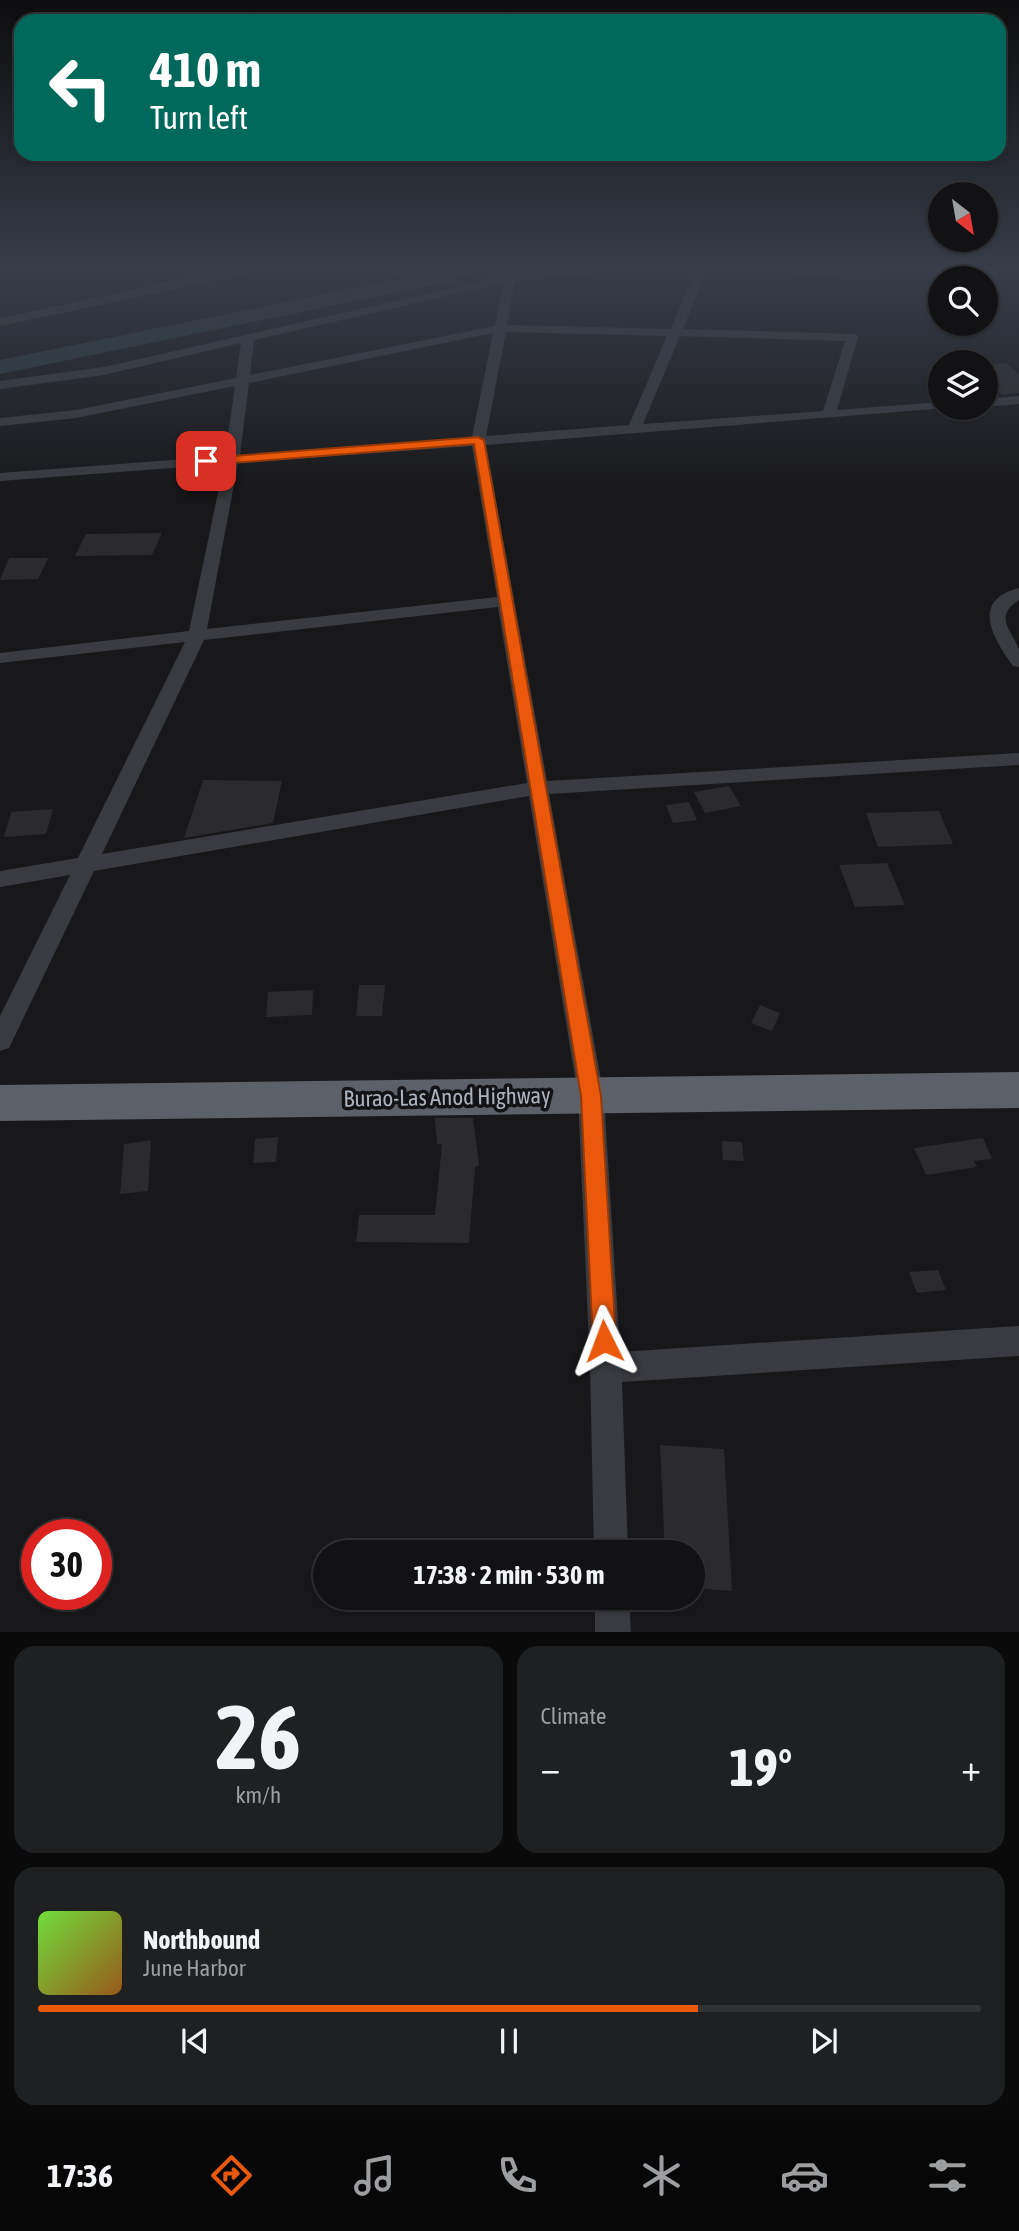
<!DOCTYPE html>
<html lang="en">
<head>
<meta charset="utf-8">
<style>
  :root { --surface:#121214; --page:#1f2022; --text:#f1f3f6; --muted:#9c9ea0; --line:#313234; --accent:#ea580c }
  body { margin:0; font-family:"Asap Condensed",sans-serif; background:var(--page); color:var(--text); height:100vh; display:flex; flex-direction:column; font-size:26px; white-space:nowrap }
  * { box-sizing:border-box; margin:0 }
  p { font-size:23px; color:var(--muted) }
  .icon { flex:none; width:38px; height:38px; fill:none; stroke:currentColor; stroke-width:2; stroke-linecap:round; stroke-linejoin:round }
  .map { position:relative; height:1632px; overflow:hidden }
  .panel { display:flex; flex-direction:column; gap:14px; padding:14px; background:#0a0a0b; flex:1 }
  .panel>* { flex:none }
  .guide { position:absolute; left:14px; top:14px; width:992px; height:147px; border-radius:21px; box-shadow:0 2px 5px #0004,0 0 0 2px var(--line); background:#00695c; color:#fff; overflow:hidden }
  .needle { width:46px; rotate:149deg }
  .buttons { position:absolute; left:928px; top:182px; display:grid; gap:14px }
  .buttons a { display:grid; place-items:center; width:70px; height:70px; border-radius:50%; background:var(--surface); box-shadow:0 2px 5px #0004,0 0 0 2px var(--line); font-size:35px }
  .speed { position:absolute; left:21px; top:1519px; display:flex; gap:14px; font-size:35px; font-weight:700; text-align:center }
  .speed>* { display:grid; place-content:center; width:91px; height:91px; border-radius:50%; background:var(--surface); box-shadow:0 2px 5px #0004,0 0 0 2px var(--line); line-height:1 }
  .speed .limit { border:10px solid #d22; background:#fff; color:#111 }
  .pin { position:absolute; display:grid; place-items:center; width:60px; height:60px; color:#fff; margin:-30px; border-radius:14px; box-shadow:0 4px 10px #0006 }
  .me { position:absolute; width:77px; margin:-38px; rotate:357deg; stroke-linejoin:round; filter:drop-shadow(0 0 5px #0008) }
  .turn { display:flex; align-items:center; gap:24px; height:147px; padding:0 21px; font-size:32px }
  .turn .icon { width:91px; height:91px; stroke-width:2.5 }
  .turn b { display:block; font-size:49px; line-height:60px }
  .big { font-size:52px; font-weight:700; line-height:1.1 }
  .panel .card { flex:1; display:flex; flex-direction:column; justify-content:center; gap:10px; min-width:0; padding:0 24px; border-radius:21px; background:var(--page) }
  .panel .dial { align-items:center; gap:0 }
  .dial b { font-size:91px; line-height:1 }
  .song { display:flex; align-items:center; gap:21px }
  .cover { width:84px; height:84px; border-radius:10px; background:linear-gradient(135deg,hsl(100 70% 55%),hsl(30 70% 35%)) }
  .played { height:7px; border-radius:4px; background:linear-gradient(90deg,var(--accent) 70%,var(--line) 70%) }
  .keys { display:flex; justify-content:space-around; direction:ltr }
  .heat { display:flex; justify-content:space-between; align-items:center; font-size:38px; direction:ltr }
  .panel .tiles { flex:1; display:grid; gap:14px; grid-template-columns:1fr 1fr }
  .card:last-child { grid-column:span 2 }
  .trip { position:absolute; left:313px; top:1540px; width:392px; height:70px; border-radius:35px; background:var(--surface); box-shadow:0 2px 5px #0004,0 0 0 2px var(--line); font-weight:700; line-height:70px; text-align:center }
  .tabs { display:flex; height:112px; justify-content:space-around; align-items:center; background:#070708; color:var(--muted) }
  .tabs .icon { width:49px; height:49px }
  .tabs .selected { color:var(--accent) }
  .tabs b { font-size:32px; color:var(--text) }
  .map>svg:first-child { display:block }
</style>
</head>
<body>
<div class="map">
<svg width="1019" height="1633" viewBox="0 0 1019 1633">
  <rect width="100%" height="100%" fill="#18181a"/>
  <g fill="none" stroke-linecap="round" stroke-linejoin="round">
    <polygon fill="#2d3a40" fill-rule="evenodd" points="474,269 471,273 452,281 0,374 0,360 447,269"/>
  </g>
  <g fill="#2b2b2e">
    <polygon points="1006,363 1019,374 1019,393 1002,395 985,379 985,365"/>
    <polygon points="162,533 152,555 75,556 86,534"/>
    <polygon points="9,558 48,558 38,579 0,580"/>
    <polygon points="203,780 282,781 273,823 184,838"/>
    <polygon points="729,786 741,806 705,813 694,792"/>
    <polygon points="689,802 697,820 673,823 666,805"/>
    <polygon points="53,809 46,834 4,837 11,812"/>
    <polygon points="939,811 953,844 878,847 866,813"/>
    <polygon points="887,863 905,905 855,907 839,865"/>
    <polygon points="359,985 385,985 382,1016 356,1016"/>
    <polygon points="313,990 312,1015 266,1017 268,992"/>
    <polygon points="760,1005 780,1013 772,1031 751,1023"/>
    <polygon points="435,1118 473,1118 479,1166 475,1167 469,1243 356,1242 359,1215 435,1215 442,1144 437,1144"/>
    <polygon points="278,1137 276,1162 253,1163 255,1139"/>
    <polygon points="983,1138 992,1159 974,1161 977,1167 926,1175 914,1148"/>
    <polygon points="151,1140 148,1191 120,1194 124,1144"/>
    <polygon points="722,1141 742,1142 744,1161 723,1160"/>
    <polygon points="938,1270 946,1290 917,1293 909,1272"/>
    <polygon points="660,1445 724,1449 732,1591 693,1588 693,1552 665,1552"/>
  </g>
  <g fill="none" stroke-linecap="round" stroke-linejoin="round">
    <g fill="#393b40" fill-rule="evenodd">
      <polygon points="232,269 270,269 0,326 0,318"/>
      <path d="M506 269H517V274L565 269H608L603 272 515 281 507 325 671 329 696 269H707L683 329 856 334 858 337 837 410 940 402V408H946L486 445 547 781 1019 753V765L549 794 604 1096 620 1352 1019 1326V1356L622 1382 628 1552H594L590 1368 578 1096 529 796 94 871 9 1048 0 1051V1016L70 875 0 887V871L78 858 185 642 0 663V653L189 631 224 464 0 481V473L225 456 235 386 76 418 0 426V418L76 410 236 378 241 343 104 375 0 389V381L104 367 505 276ZM504 283 495 326 250 375 254 340ZM506 332 667 336 629 425 486 436ZM493 333 472 437 240 455 249 383ZM680 336 845 341 823 411 643 424ZM472 446 497 597 207 629 238 463ZM498 607 527 783 102 854 204 640Z"/>
      <polygon points="766,269 864,273 865,269 876,269 875,277 869,280 771,272"/>
      <polygon points="1019,396 1019,404 985,407 985,399"/>
      <path d="M1019 588V600C992 617 1013 631 1019 650 1019 655 1019 663 1019 667L1013 666C993 639 970 600 1019 588Z"/>
      <polygon points="595,1598 629,1598 631,1633 595,1633"/>
    </g>
    <polygon fill="#5c6068" fill-rule="evenodd" points="1019,1072 1019,1108 0,1121 0,1085"/>
  </g>
  <linearGradient id="sky" x2="0" y2="1"><stop stop-color="#0d0d0e"/><stop offset="0.54" stop-color="#373d49"/><stop offset="1" stop-color="#373d49" stop-opacity="0"/></linearGradient>
  <rect width="1019" height="498" fill="url(#sky)"/>
  <polygon fill="#ea580c" stroke="#983908" stroke-width="2" points="478,437 484,440 601,1096 616,1341 613,1349 604,1352 596,1349 593,1341 581,1096 474,444 206,465 201,461 206,458"/>
  <g text-anchor="middle" dominant-baseline="central" stroke-width="7" stroke-linejoin="round" paint-order="stroke">
    <g font-size="23" fill="#aab1bb" stroke="#131315">
      <text transform="translate(447 1097) rotate(-1)">Burao-Las Anod Highway</text>
    </g>
  </g>
</svg>
<div class="buttons">
<a><svg class="needle" viewBox="-14 -14 28 28"><path d="M0-13l5 13h-10z" fill="#e53935"/><path d="M0 13l5-13h-10z" fill="#9c9ea0"/></svg></a>
<a><svg class="icon" aria-label="search" viewBox="0 0 24 24"><circle cx="10" cy="10" r="6"/><path d="M15 15l6 6"/></svg></a>
<a><svg class="icon" aria-label="layers" viewBox="0 0 24 24"><path d="M12 4l9 5-9 5-9-5zM3 14l9 5 9-5"/></svg></a>
</div>
<div class="speed"><div class="limit">30</div></div>
<div class="pin" style="left:206px;top:461px;background:#d93025"><svg class="icon" aria-label="arrive" viewBox="0 0 24 24"><path d="M6 21V4h12l-3 4 3 4H6"/></svg></div>
<svg class="me" style="left:604px;top:1341px" viewBox="-20 -20 40 40"><path d="M0-17L14 15 0 8-14 15z" fill="#ea580c" stroke="#fff" stroke-width="4"/></svg>
<div class="trip">17:38 · 2 min · 530 m</div>
<div class="guide">
<div class="turn"><svg class="icon" aria-label="left" viewBox="0 0 24 24"><path d="M17 20v-9H6M10 6l-5 5 5 5"/></svg><div><b>410 m</b>Turn left</div></div>
</div>
</div>
<section class="panel">
<div class="tiles">
<div class="card dial"><b>26</b><p>km/h</p></div>
<div class="card"><p>Climate</p>
<div class="heat"><a>−</a><b class="big">19°</b><a>+</a></div>
</div>
<div class="card">
<div class="song"><i class="cover"></i><div><b>Northbound</b><p>June Harbor</p></div></div>
<div class="played"></div>
<div class="keys"><svg class="icon" aria-label="previous" viewBox="0 0 24 24"><path d="M18 5L8 12l10 7zM5 5v14"/></svg><svg class="icon" aria-label="pause" viewBox="0 0 24 24"><path d="M8 5v14M16 5v14"/></svg><svg class="icon" aria-label="next" viewBox="0 0 24 24"><path d="M6 5l10 7-10 7zM19 5v14"/></svg></div>
</div>
</div>
</section>
<nav class="tabs">
<b>17:36</b>
<svg class="icon selected" aria-label="directions" viewBox="0 0 24 24"><path d="M12 3l9 9-9 9-9-9zM9 14v-3h6M13 9l2 2-2 2"/></svg>
<svg class="icon" aria-label="music" viewBox="0 0 24 24"><path d="M9 18V5l10-2v13"/><circle cx="6" cy="18" r="3"/><circle cx="16" cy="16" r="3"/></svg>
<svg class="icon" aria-label="phone" viewBox="0 0 24 24"><path d="M5 4h4l2 5-3 2q2 4 5 5l2-3 5 2v4C11 20 4 13 5 4z"/></svg>
<svg class="icon" aria-label="climate" viewBox="0 0 24 24"><path d="M12 3v18M4 7l16 10M4 17L20 7"/></svg>
<svg class="icon" aria-label="car" viewBox="0 0 24 24"><path d="M5 17H2v-5l4-1 3-4h7l3 4 3 1v5h-3M9 17h6M6 11h13"/><circle cx="7" cy="17" r="2"/><circle cx="17" cy="17" r="2"/></svg>
<svg class="icon" aria-label="filters" viewBox="0 0 24 24"><path d="M4 7h16M4 17h16"/><circle cx="9" cy="7" r="2"/><circle cx="15" cy="17" r="2"/></svg>
</nav>
</body>
</html>
